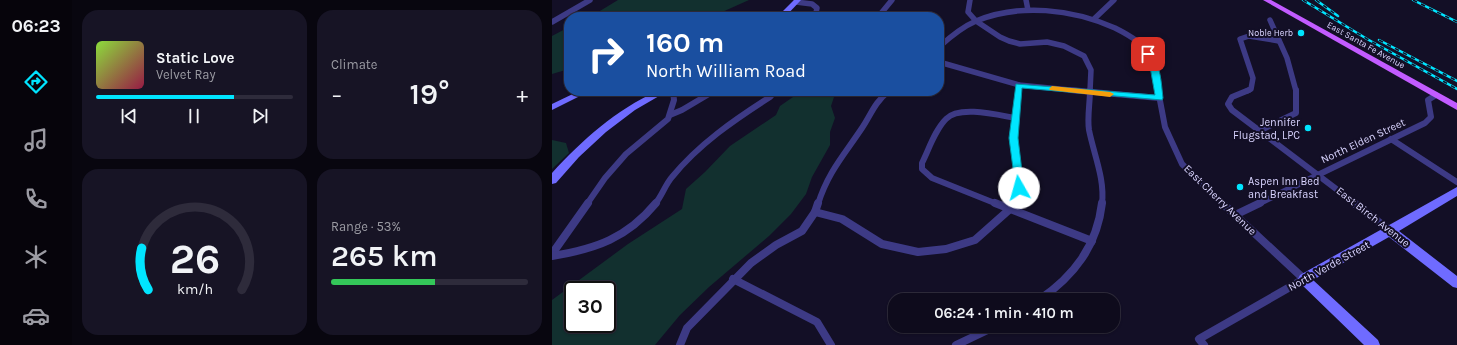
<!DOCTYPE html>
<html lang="en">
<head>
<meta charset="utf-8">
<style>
  :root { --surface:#0e0b1c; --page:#171425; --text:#f1f3f6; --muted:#9b9ba3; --line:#2e2b3b; --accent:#00e5ff }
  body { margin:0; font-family:Karla,sans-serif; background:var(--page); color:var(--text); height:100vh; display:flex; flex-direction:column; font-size:15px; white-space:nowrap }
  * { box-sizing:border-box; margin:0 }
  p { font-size:13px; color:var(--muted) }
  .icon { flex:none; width:22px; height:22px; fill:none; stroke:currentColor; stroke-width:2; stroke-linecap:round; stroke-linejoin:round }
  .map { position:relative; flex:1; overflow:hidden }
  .drawer { display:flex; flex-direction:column; gap:10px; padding:10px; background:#08060f; width:480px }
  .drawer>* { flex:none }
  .top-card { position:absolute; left:12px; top:12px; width:380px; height:84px; border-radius:16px; box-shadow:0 1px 3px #0004,0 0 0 1px var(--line); background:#1a4fa0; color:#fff; overflow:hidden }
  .speed { position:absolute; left:12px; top:281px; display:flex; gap:8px; font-size:20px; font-weight:700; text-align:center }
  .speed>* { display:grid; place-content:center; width:52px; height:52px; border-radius:50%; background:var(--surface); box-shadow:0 1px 3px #0004,0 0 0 1px var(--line); line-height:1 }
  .speed .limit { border:2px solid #111; border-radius:6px; background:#fff; color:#111 }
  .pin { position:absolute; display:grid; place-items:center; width:34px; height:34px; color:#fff; margin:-17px; border-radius:8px; box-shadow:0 2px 6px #0006 }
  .me { position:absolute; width:44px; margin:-22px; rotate:353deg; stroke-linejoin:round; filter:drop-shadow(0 0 3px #0008) }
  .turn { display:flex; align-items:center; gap:14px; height:84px; padding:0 16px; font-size:18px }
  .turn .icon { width:52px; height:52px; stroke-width:2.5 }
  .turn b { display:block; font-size:28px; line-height:34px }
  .big { font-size:30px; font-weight:600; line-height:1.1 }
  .drawer .card { flex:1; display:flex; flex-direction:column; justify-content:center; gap:6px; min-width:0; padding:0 14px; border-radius:16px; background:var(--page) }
  .drawer .dial { align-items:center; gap:0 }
  .dial svg { height:104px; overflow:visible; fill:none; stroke:var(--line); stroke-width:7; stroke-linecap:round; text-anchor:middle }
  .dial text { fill:var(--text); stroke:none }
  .song { display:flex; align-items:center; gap:12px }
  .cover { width:48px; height:48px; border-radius:6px; background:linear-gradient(135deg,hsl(90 70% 55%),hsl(340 70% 35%)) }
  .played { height:4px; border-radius:2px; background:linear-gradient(90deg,var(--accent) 70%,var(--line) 70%) }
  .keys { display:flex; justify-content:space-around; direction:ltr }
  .heat { display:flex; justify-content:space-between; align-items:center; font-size:22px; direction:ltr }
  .charge { height:6px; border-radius:3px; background:linear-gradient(90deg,#34c759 53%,var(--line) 0) }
  .drawer .tiles { flex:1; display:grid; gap:10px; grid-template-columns:repeat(2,1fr) }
  .trip { position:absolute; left:336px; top:293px; width:232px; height:40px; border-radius:16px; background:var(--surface); box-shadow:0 1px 3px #0004,0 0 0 1px var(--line); font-weight:600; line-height:40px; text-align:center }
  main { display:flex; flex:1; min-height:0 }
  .dock { display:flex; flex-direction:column; width:72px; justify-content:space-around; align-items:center; background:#06040b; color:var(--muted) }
  .dock .icon { width:28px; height:28px }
  .dock .active { color:var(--accent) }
  .dock b { font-size:18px; color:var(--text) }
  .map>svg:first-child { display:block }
</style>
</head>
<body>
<main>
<nav class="dock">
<b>06:23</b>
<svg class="icon active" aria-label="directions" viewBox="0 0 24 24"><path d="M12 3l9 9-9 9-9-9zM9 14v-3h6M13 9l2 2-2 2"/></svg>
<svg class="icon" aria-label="music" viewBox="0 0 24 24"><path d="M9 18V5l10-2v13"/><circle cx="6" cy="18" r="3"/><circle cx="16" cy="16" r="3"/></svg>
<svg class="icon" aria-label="phone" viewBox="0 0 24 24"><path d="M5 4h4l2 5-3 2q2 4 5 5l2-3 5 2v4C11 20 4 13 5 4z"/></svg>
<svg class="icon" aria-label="climate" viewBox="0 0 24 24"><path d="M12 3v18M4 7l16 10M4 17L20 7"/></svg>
<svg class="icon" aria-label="car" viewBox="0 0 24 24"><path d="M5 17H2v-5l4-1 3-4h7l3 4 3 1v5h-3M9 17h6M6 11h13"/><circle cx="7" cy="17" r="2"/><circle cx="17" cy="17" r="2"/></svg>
</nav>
<section class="drawer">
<div class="tiles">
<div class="card">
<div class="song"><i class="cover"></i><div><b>Static Love</b><p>Velvet Ray</p></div></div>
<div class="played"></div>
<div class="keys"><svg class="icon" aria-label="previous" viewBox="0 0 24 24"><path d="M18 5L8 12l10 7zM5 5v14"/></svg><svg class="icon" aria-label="pause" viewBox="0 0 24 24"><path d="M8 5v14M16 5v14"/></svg><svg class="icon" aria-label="next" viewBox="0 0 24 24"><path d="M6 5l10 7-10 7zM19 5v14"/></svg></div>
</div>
<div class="card"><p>Climate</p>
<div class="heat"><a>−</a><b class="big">19°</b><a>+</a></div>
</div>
<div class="card dial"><svg viewBox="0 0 100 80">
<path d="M14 69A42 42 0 1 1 86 69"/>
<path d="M14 69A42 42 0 0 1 9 37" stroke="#00e5ff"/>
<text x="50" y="56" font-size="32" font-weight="700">26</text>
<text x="50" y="72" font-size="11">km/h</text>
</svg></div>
<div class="card"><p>Range · 53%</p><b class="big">265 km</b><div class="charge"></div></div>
</div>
</section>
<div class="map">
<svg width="905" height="345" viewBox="0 0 905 345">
  <rect width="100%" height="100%" fill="#130f26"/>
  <g fill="#12302f" fill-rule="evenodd">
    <polygon points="66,0 197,0 159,17 38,17"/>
    <polygon points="17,27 17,69 0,74 0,36"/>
    <path d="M244 91H282L283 94 279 106 283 118 278 132V145L260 177 254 194 239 214 217 236 157 287 128 315 103 345H0V300L76 244 130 209 134 189 153 172 178 146 224 115 228 106 241 97ZM21 290H55V324H21Z"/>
    <polygon points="0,140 14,143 17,153 0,169"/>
  </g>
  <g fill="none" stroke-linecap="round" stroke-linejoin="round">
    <g stroke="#3d3a85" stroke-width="5.5">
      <polyline points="418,0 416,12 424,21 448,37 457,41 468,44 495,42 512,46 532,56 539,70 538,91"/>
      <polyline points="474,0 476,10"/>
      <polyline points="244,2 260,4 265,8 263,17"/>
      <polyline points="326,17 340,0"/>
      <polyline points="542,19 562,0"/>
      <polyline points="718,20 735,58 744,91"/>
      <polyline points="0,22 38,0"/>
      <path d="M387 47C398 37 410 27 424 21 468 3 520 9 563 28 577 35 595 45 601 61 604 70 605 81 606 91"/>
      <polyline points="387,62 467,85 528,91"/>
      <polyline points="466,91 467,85"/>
      <polyline points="695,91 699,89 701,78 688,39 697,36 727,41"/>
    </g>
    <g stroke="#3d3a85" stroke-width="6">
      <polyline points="518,90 607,98"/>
      <path d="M538 90C538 103 535 118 537 130 542 155 553 179 550 204"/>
      <polyline points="606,90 613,127 630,164 671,204"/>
      <polyline points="697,90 680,97 676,104 680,110 804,204"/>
      <polyline points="118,115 130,110 162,91"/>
      <polyline points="707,131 744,113 744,90"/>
      <polyline points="839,139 905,182"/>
      <polyline points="35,204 53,178 74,154 116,119 122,100 121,91"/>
      <path d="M103 204C110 196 113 185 120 177 147 144 182 120 218 97L223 91"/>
      <path d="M266 204C276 172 292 155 310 128 320 113 322 103 337 91"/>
      <path d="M445 204 380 178 370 169V163C377 149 383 130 394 119 407 105 446 115 463 118"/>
      <polyline points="460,204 467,188 462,138 467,90"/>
      <polyline points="706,204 873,123 879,117 876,100 884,95"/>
    </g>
    <g stroke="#3d3a85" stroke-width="8">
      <polyline points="443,203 540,241"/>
      <polyline points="802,203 838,231"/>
      <polyline points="263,212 290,219 330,244 366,252 394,249 423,240 458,209 461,203"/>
      <polyline points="683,215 708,203"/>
      <polyline points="0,254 36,203"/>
      <path d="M0 256C44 249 75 238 104 203"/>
      <polyline points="181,279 265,322 279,345"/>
      <path d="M487 300C522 276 545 246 550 203"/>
      <polyline points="128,345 135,328 199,263 224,245 250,231 263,212 266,203"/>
      <polyline points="404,345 444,326"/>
      <polyline points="652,345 647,339 752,279 670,203"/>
    </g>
    <g fill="#6f6bff" fill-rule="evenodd">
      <polygon points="242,0 249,0 233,17 225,17"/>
      <polygon points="27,91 38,91 0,110 0,104"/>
      <path d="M105 91 114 92 83 110 54 132 27 157 4 183 0 184V173C30 140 64 110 105 91Z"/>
      <polygon points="905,187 905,196 847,231 905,276 905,288 901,287 837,237 761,280 826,340 828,345 812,345 748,283 746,279 748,275"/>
    </g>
    <polygon fill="#c25bff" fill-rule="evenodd" points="711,0 719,0 905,103 905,110"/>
    <defs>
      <g id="rail">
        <polyline points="751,0 815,39 905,89"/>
        <polyline points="764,0 786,16"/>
        <polyline points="861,0 905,22"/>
        <polyline points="827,40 905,81"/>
      </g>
    </defs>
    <use href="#rail" stroke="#00e5ff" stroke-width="2.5"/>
    <use href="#rail" stroke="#130f26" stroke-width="1.5" stroke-dasharray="4.5" stroke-linecap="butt"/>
  </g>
  <path fill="#00e5ff" stroke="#0095a6" d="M596 52 599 53C609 66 609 82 611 98L610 100 470 88 466 138 472 188 471 191H464L457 138 464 84 603 95 597 61 593 54Z"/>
  <polygon fill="#f59e0b" points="500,86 558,92 562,94 558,97 498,90 497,89"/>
  <g fill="#00e5ff" stroke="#130f26" stroke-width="1.5">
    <circle cx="749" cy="33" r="4"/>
    <circle cx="756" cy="128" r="4"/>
    <circle cx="688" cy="187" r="4"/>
  </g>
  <g text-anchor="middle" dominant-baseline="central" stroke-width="4" stroke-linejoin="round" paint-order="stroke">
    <g font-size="9" fill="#d9d4ff" stroke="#130f26" text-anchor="end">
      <text x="741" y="33">Noble Herb</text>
    </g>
    <g font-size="9" fill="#d9d4ff" stroke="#130f26">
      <text transform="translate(814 45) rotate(29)">East Santa Fe Avenue</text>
    </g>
    <g font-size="11" fill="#d9d4ff" stroke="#130f26" text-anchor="end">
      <text x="748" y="122">Jennifer<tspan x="748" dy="13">Flugstad, LPC</tspan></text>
      <text x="696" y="181" text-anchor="start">Aspen Inn Bed<tspan x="696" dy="13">and Breakfast</tspan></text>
    </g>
    <g font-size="11" fill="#d9d4ff" stroke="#130f26">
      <text transform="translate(811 141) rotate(-25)">North Elden Street</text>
      <text transform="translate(668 200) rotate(44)">East Cherry Avenue</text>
      <text transform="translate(821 217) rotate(38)">East Birch Avenue</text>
      <text transform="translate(777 266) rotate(-29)">North Verde Street</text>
    </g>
  </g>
</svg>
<div class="speed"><div class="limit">30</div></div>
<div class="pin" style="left:596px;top:54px;background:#d93025"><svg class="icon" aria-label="arrive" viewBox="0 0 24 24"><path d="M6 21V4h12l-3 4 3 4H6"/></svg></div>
<svg class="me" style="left:467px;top:188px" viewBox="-20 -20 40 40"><circle r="19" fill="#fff"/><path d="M0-13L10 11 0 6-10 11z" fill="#00e5ff"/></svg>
<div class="trip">06:24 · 1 min · 410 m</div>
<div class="top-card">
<div class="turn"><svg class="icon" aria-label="right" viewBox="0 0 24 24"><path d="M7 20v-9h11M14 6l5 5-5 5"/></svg><div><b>160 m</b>North William Road</div></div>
</div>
</div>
</main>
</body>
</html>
